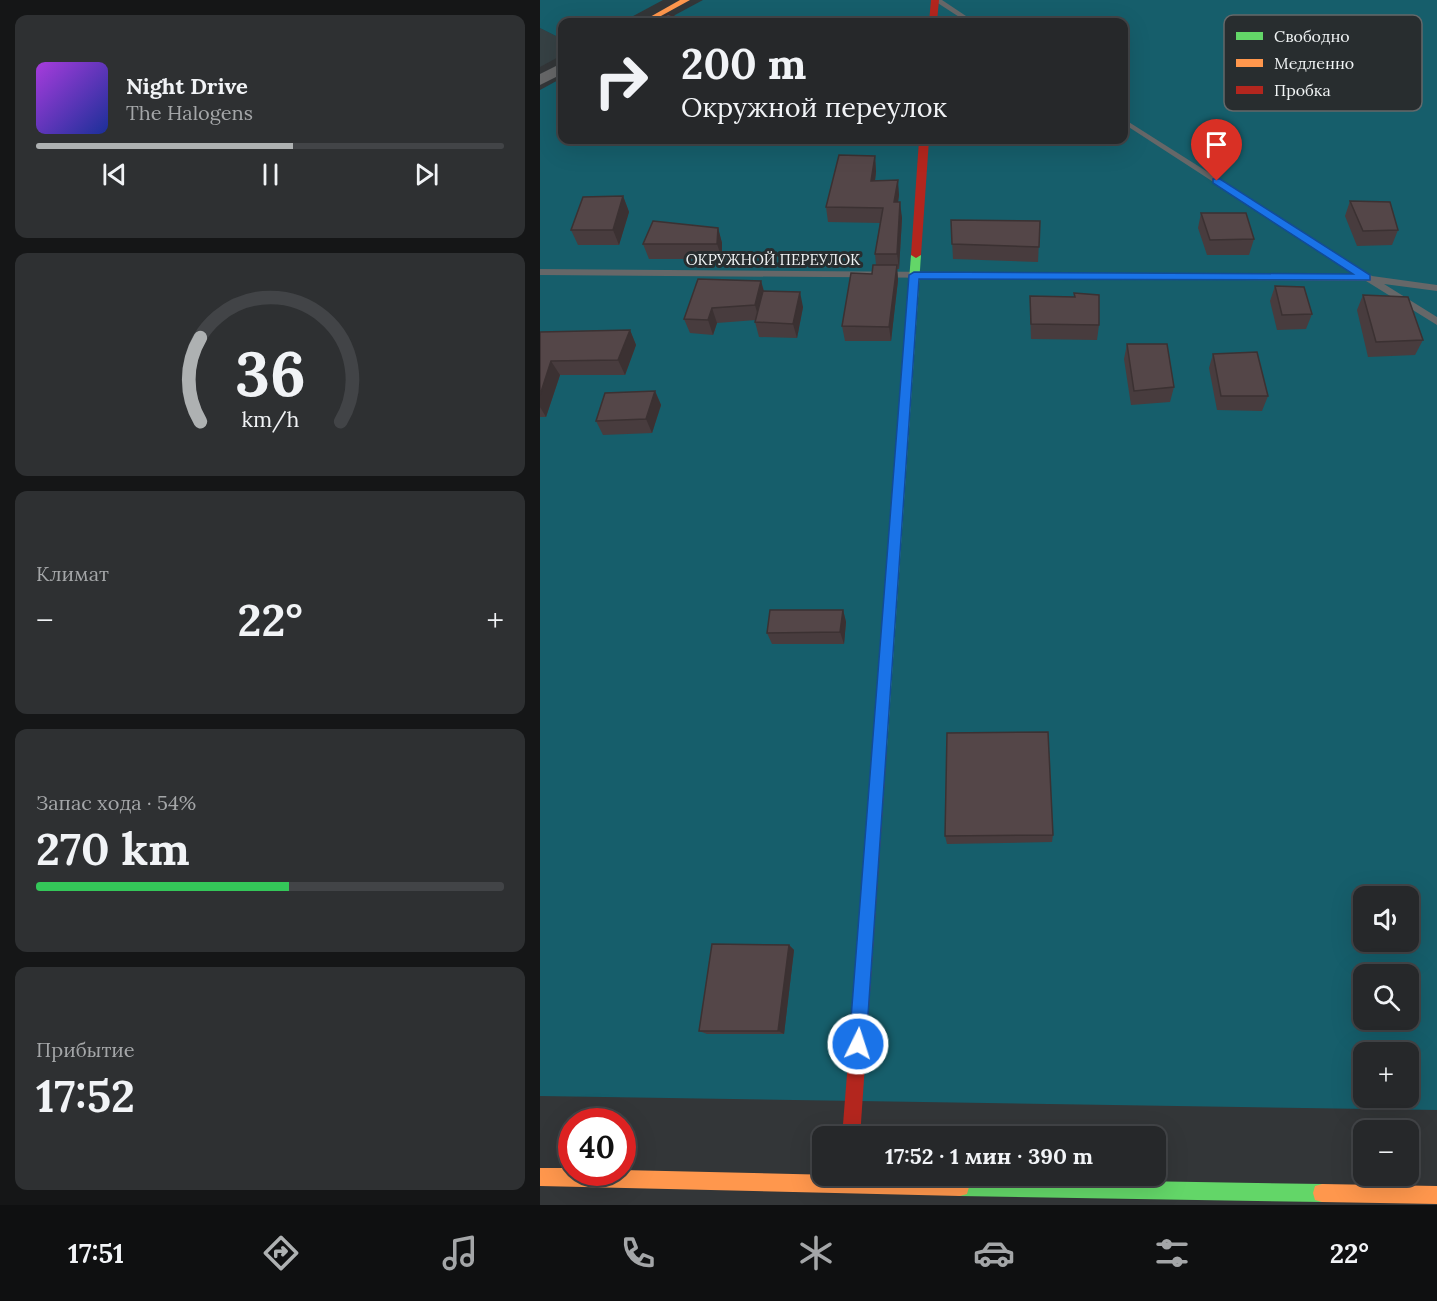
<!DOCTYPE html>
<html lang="ru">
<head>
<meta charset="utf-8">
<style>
  :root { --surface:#26282a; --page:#2e3032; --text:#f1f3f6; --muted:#a4a6a8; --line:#424447; --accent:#aeb1b2 }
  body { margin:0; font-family:Lora,serif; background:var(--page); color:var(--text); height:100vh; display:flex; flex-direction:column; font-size:22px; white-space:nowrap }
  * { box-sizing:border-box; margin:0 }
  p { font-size:20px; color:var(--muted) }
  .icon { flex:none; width:33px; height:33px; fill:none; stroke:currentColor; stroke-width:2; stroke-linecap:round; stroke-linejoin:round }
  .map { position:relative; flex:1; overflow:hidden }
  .drawer { display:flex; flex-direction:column; gap:15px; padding:15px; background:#151617; width:540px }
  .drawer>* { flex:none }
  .banner { position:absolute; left:18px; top:18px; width:570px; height:126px; border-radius:12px; box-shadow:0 6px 24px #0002,0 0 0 2px var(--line); background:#26282a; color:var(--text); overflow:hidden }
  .buttons { position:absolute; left:813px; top:886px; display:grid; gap:12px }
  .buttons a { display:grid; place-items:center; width:66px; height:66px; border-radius:12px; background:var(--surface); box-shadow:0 6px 24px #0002,0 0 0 2px var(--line); font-size:30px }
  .speed { position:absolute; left:18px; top:1108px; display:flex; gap:12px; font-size:30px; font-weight:700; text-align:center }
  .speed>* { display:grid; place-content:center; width:78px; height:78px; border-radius:50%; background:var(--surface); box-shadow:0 6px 24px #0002,0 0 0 2px var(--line); line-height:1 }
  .speed .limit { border:9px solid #d22; background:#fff; color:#111 }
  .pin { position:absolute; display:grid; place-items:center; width:51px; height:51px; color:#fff; margin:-62px -26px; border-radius:50% 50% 50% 0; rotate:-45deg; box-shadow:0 0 6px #0007 }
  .pin .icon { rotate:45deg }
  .me { position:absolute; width:66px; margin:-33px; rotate:4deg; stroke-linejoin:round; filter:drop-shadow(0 0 4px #0008) }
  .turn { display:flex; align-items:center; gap:21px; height:126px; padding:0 24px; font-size:27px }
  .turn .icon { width:78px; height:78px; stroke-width:2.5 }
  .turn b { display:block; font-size:42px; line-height:51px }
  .big { font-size:45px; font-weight:700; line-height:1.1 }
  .drawer .widget { flex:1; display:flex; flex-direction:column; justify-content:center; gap:9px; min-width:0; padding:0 21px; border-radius:12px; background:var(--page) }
  .drawer .dial { align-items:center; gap:0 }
  .dial svg { height:156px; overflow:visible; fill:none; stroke:var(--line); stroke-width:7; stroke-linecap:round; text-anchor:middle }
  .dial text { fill:var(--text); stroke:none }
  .song { display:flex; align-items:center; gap:18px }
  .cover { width:72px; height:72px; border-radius:9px; background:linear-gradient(135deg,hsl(280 70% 55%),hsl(230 70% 35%)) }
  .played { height:6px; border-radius:3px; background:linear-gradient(90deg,var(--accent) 55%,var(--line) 55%) }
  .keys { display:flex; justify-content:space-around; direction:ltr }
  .heat { display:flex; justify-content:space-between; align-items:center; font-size:33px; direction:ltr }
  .charge { height:9px; border-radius:4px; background:linear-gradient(90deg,#34c759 54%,var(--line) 0) }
  .trip { position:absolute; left:272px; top:1126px; width:354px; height:60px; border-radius:12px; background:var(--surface); box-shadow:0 6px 24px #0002,0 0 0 2px var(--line); font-weight:700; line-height:60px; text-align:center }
  .menu { display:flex; height:96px; justify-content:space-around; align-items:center; background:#0f1011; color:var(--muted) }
  .menu .icon { width:42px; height:42px }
  .menu .on { color:var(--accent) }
  .menu b { font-size:27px; color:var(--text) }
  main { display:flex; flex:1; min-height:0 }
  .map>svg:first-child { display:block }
</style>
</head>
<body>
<main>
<section class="drawer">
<div class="widget">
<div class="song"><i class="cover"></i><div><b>Night Drive</b><p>The Halogens</p></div></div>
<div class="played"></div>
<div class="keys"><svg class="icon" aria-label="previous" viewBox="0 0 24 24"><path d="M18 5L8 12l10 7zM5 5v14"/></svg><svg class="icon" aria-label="pause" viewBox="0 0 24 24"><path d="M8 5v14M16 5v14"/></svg><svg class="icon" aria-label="next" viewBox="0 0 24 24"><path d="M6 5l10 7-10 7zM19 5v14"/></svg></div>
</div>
<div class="widget dial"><svg viewBox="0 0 100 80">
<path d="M14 69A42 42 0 1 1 86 69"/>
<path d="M14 69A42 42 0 0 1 14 26" stroke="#aeb1b2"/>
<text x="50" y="56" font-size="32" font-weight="700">36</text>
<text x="50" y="72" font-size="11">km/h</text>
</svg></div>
<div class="widget"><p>Климат</p>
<div class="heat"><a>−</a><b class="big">22°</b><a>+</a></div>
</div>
<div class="widget"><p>Запас хода · 54%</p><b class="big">270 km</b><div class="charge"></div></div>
<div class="widget"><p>Прибытие</p><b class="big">17:52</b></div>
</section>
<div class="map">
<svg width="897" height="1205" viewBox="0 0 897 1205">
  <rect width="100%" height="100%" fill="#333638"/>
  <polygon fill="#364144" points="0,28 22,39 22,55 0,67"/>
  <g fill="#165e6b" fill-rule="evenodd">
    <polygon points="0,0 123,0 82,22 22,22 22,39 0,28"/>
    <path d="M163 0H897V1110L0 1096V90L22 78V140H584V22H122ZM824 897H868V942H824ZM824 975H868V1020H824ZM824 1053H868V1098H824Z"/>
  </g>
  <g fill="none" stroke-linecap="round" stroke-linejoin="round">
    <g fill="#666768" fill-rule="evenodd">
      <polygon points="393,0 402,0 435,22 427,22"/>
      <polygon points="584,119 832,276 897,285 897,291 844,284 897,317 897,325 826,281 0,275 0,269 817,275 584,124"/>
    </g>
    <polygon fill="#666768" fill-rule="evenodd" points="22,63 22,74 0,85 0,74"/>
    <g fill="#63d668" fill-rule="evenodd">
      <polygon points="376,252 381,255 347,747 345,752 340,754 335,752 333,747 371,255"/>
      <polygon points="420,1178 782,1184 789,1186 791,1193 789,1200 782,1202 420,1196 413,1194 411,1187 413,1180"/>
    </g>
    <g fill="#ff974d" fill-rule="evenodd">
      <polygon points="140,0 150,0 110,22 101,22"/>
      <polygon points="0,1168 32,1168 32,1173 82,1173 82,1170 420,1178 427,1180 429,1187 427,1194 420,1196 0,1186"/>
      <polygon points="782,1184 897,1186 897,1204 782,1202 775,1200 773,1193 775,1186"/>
    </g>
    <g fill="#b3261e" fill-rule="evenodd">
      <polygon points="391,0 399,0 397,22 389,22"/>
      <polygon points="379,140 389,140 381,255 376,258 371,255"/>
      <polygon points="340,740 345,742 347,747 320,1137 302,1137 333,747 335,742"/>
    </g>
  </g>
  <g fill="#483c3e">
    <polygon points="335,156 336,172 335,181 359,195 358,202 362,218 359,269 357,269 358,280 351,341 305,341 302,326 336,265 335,254 340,223 288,222 286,207"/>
    <polygon points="83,196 89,212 79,245 38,245 31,230"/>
    <polygon points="810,201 858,230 852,245 817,246 805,216"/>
    <polygon points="661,213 714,239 709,255 667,255 658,228"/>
    <polygon points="411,220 500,221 498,262 413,259"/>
    <polygon points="178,228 182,243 182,259 109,259 103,244"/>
    <polygon points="221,281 224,291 263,307 257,338 219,337 215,322 216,320 177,323 173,335 150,333 144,319"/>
    <polygon points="735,286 772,314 766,329 737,330 730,301"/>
    <polygon points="823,295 883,340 875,355 828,357 817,310"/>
    <polygon points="490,296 559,325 557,340 491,339 490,311"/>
    <polygon points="90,330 96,345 85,375 20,375 6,417 0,417 0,332"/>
    <polygon points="587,344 634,387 630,402 591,405 584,359"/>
    <polygon points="673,354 728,396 722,411 677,410 669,368"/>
    <polygon points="115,391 121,405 112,433 63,435 56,421"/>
    <polygon points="303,610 306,622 304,644 232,644 227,633"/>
    <polygon points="513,835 512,842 407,844 405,836"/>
    <polygon points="249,945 254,950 244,1034 167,1034 159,1031"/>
  </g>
  <g fill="#3b3132">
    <polygon points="335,156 336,172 333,196 331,181"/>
    <polygon points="358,180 359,195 356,217 354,202"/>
    <polygon points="83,196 89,212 79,245 73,230"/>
    <polygon points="360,202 362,218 359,269 357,254"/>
    <polygon points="178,228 182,243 182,259 177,244"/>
    <polygon points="357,265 358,280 351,341 349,327"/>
    <polygon points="221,281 225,296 219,320 215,305"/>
    <polygon points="260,292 263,307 257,338 253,324"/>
    <polygon points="172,308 177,323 173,335 168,320"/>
    <polygon points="90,330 96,345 85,375 78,360"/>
    <polygon points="11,361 20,375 6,417 0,407 0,395"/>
    <polygon points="115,391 121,405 112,433 106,419"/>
    <polygon points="303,610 306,622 304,644 300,632"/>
    <polygon points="249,945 254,950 244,1034 238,1031"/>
  </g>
  <g fill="#544648" stroke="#3b3132" stroke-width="1.5">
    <polygon points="128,14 149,22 114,22"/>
    <polygon points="299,155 335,156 331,181 358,180 354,202 360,202 357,254 335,254 343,208 286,207"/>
    <polygon points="83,196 73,230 31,230 43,197"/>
    <polygon points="810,201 850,202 858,230 823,231"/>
    <polygon points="661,213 706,213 714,239 670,240"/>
    <polygon points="411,220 500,221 499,247 412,244"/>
    <polygon points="113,221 178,228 177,244 103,244"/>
    <polygon points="333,265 357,265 349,327 302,326 311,273 332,274"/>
    <polygon points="158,279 221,281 215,305 172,308 168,320 144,319"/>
    <polygon points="735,286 764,287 772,314 742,315"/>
    <polygon points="223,291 260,292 253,324 215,322"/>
    <polygon points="534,293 559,295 559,325 491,324 490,296 535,297"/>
    <polygon points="823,295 868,297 883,340 836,342"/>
    <polygon points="90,330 78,360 11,361 0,395 0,332"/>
    <polygon points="587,344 627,344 634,387 594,391"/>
    <polygon points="717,352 728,396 681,396 673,354"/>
    <polygon points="115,391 106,419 56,421 65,393"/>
    <polygon points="230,610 303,610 300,632 227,633"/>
    <polygon points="508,732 513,835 405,836 407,733"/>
    <polygon points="172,944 249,945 238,1031 159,1031"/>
  </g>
  <polygon fill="#1a73e8" stroke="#114b97" stroke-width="1.5" points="673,179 680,179 830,275 830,280 379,279 326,1044 324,1050 318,1053 311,1050 309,1044 369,275 374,272 813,274 673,183"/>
  <g text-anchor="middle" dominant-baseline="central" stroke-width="6" stroke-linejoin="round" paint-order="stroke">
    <g font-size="15" fill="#f0f3f4" stroke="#282d2f">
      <text x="233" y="259">ОКРУЖНОЙ ПЕРЕУЛОК</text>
    </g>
  </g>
  <rect x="684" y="15" width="198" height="96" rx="9" fill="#282d2f" stroke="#64686a" stroke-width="1.5"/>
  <rect x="696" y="32" width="27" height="8" fill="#63d668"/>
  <rect x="696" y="59" width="27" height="8" fill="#ff974d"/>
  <rect x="696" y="86" width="27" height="8" fill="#b3261e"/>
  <g font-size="16" fill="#f0f3f4">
    <text x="734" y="42">Свободно</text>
    <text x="734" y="69">Медленно</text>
    <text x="734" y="96">Пробка</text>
  </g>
</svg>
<div class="buttons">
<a><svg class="icon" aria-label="sound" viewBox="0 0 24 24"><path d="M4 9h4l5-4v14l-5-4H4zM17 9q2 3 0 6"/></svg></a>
<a><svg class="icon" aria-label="search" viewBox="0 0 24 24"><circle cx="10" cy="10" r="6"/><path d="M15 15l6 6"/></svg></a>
<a>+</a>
<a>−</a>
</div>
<div class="speed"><div class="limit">40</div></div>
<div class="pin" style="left:677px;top:181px;background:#d93025"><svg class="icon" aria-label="arrive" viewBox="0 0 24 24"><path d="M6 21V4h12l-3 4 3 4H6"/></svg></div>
<svg class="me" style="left:318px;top:1044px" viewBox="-20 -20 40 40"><circle r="17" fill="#1a73e8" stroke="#fff" stroke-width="3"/><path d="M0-11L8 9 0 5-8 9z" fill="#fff"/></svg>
<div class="trip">17:52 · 1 мин · 390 m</div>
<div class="banner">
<div class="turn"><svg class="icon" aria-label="right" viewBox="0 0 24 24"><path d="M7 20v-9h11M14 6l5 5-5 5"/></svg><div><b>200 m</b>Окружной переулок</div></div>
</div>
</div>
</main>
<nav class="menu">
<b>17:51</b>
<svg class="icon on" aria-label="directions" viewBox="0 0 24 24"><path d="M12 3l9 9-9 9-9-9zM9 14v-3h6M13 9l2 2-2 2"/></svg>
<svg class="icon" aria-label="music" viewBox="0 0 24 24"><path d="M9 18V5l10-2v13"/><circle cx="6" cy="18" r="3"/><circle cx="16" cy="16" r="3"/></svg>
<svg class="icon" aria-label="phone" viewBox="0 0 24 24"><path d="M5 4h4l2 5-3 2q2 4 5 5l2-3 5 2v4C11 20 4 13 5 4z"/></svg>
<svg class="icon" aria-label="climate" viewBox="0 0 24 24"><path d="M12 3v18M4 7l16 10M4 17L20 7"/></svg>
<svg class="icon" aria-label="car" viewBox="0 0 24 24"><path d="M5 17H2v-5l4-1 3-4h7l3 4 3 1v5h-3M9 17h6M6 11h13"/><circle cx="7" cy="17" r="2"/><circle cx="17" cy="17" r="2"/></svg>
<svg class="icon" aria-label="filters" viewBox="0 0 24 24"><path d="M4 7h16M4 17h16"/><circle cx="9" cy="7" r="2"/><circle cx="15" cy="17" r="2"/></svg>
<b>22°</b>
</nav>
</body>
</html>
